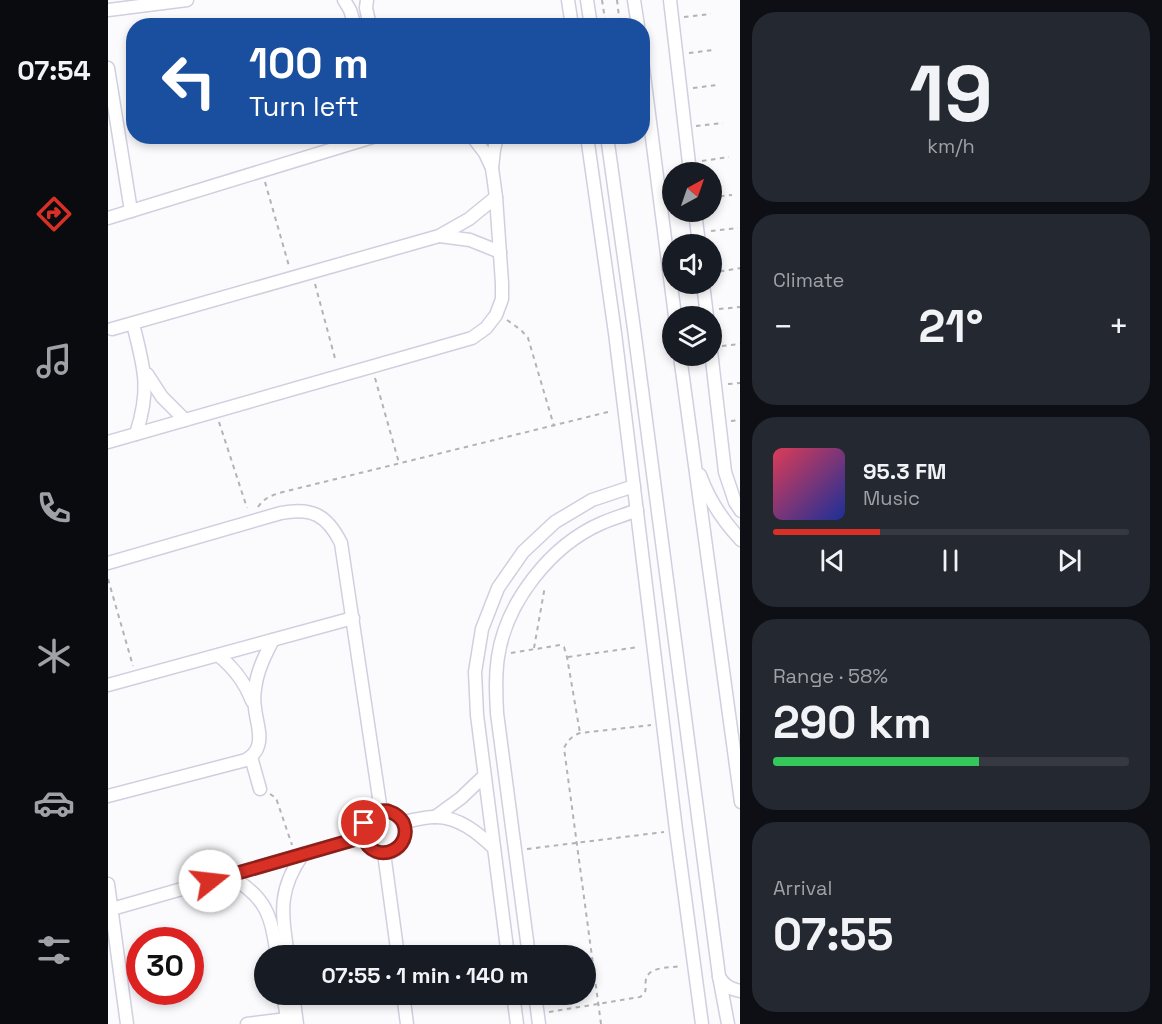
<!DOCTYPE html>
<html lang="en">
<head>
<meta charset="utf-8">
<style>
  :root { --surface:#171b24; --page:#242831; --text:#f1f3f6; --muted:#9ea1a6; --line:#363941; --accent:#d93025 }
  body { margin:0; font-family:"Space Grotesk",sans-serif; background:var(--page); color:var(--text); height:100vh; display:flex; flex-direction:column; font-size:22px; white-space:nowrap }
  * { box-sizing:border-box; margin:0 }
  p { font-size:20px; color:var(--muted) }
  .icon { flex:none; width:33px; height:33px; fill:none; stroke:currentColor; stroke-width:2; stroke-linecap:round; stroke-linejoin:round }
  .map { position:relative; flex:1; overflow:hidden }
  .panel { display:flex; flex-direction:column; gap:12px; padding:12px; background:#0d0f14; width:422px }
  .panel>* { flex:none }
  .top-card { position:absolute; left:18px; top:18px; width:524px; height:126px; border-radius:24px; box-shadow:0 3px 9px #0003; background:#1a4fa0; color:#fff; overflow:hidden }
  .needle { width:39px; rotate:40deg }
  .tools { position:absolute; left:554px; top:162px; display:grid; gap:12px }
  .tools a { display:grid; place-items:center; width:60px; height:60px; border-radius:50%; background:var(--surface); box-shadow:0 3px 9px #0003; font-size:30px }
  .speed { position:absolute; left:18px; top:927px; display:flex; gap:12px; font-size:30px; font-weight:700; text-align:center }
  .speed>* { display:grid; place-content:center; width:78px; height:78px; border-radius:50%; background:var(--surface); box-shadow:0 3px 9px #0003; line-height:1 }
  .speed .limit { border:9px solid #d22; background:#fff; color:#111 }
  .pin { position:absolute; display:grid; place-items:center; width:51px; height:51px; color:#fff; margin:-26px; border:3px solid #fff; border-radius:50%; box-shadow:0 2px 6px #0007 }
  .me { position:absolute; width:66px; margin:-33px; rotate:74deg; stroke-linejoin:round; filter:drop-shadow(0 0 4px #0008) }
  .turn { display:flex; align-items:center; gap:21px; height:126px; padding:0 24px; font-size:27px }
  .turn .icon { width:78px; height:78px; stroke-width:2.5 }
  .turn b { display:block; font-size:42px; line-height:51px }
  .big { font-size:45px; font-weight:800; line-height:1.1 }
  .panel .tile { flex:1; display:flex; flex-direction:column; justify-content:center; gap:9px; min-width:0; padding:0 21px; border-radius:24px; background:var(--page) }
  .panel .dial { align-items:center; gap:0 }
  .dial b { font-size:78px; line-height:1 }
  .song { display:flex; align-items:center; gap:18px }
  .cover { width:72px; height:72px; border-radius:9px; background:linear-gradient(135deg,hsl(350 70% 55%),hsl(230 70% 35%)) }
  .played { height:6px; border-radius:3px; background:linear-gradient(90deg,var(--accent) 30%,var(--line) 30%) }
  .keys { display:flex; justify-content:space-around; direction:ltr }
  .heat { display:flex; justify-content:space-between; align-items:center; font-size:33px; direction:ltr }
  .charge { height:9px; border-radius:4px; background:linear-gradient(90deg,#34c759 58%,var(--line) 0) }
  .trip { position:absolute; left:146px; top:945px; width:342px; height:60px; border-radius:30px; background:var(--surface); box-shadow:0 3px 9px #0003; font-weight:800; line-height:60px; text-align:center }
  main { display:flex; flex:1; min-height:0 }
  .menu { display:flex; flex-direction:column; width:108px; justify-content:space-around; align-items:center; background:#090b0e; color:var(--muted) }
  .menu .icon { width:42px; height:42px }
  .menu .selected { color:var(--accent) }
  .menu b { font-size:27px; color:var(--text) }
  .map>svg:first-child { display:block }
</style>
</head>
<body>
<main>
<nav class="menu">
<b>07:54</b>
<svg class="icon selected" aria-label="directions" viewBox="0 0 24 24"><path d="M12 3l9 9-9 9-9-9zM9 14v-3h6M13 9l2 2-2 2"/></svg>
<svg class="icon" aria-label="music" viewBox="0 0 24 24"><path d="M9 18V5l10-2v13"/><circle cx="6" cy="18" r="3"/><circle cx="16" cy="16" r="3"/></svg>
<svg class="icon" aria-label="phone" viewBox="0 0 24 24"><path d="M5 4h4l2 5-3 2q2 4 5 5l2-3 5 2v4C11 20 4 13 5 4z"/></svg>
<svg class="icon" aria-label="climate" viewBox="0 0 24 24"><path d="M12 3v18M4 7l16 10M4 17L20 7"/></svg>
<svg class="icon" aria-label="car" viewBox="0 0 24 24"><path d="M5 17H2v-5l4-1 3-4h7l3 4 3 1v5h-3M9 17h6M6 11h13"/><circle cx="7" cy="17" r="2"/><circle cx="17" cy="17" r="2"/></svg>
<svg class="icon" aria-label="filters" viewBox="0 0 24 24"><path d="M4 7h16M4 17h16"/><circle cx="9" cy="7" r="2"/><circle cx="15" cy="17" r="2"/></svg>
</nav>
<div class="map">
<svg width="633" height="1024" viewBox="0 0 633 1024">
  <rect width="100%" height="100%" fill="#fbfbfe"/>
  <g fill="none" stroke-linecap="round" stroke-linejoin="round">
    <defs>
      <g id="minor">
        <polyline points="236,0 242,10 247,26"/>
        <polyline points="259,0 258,8 262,26"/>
        <polyline points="460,0 464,26"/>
        <polyline points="479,0 483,26"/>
        <polyline points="526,0 530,26"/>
        <polyline points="562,0 582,172"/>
        <polyline points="0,10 79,0"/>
        <polyline points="534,60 567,316"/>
        <polyline points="0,68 23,211"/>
        <polyline points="364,136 377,153 384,168"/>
        <polyline points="479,136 507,333 568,830 594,1024"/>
        <polyline points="499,136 526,329 611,976 620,1024"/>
        <polyline points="587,212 591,244"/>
        <polyline points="0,218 268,136"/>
        <polyline points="332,236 362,240 392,252"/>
        <polyline points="595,284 599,316"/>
        <path d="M25 324C36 368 43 388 28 434"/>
        <polyline points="4,329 331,236 361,219 388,197"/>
        <polyline points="603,351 617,472 627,502 633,511"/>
        <polyline points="572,356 633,802"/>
        <polyline points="39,374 54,397 77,420"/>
        <polyline points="0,442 364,338 378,328 388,315 394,299 394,283 388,197 384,168 386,150 389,136"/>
        <path d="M592 475C601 500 615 521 633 540"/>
        <path d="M0 563 173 513C204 507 219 515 233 543L273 811"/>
        <path d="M110 655C126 668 137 682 144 701"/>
        <polyline points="0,685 245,618"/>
        <polyline points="143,757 152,789"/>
        <path d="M0 796 138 760C143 757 148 753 150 746 154 735 148 720 147 708 146 702 146 695 147 689 149 671 157 655 165 640"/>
        <circle cx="276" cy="832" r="21"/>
        <polyline points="327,817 353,798 376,776"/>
        <path d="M295 822C305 821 317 816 328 817 351 817 370 833 386 848"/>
        <polyline points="276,853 290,956"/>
        <path d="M122 876C159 898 163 915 169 956"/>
        <polyline points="0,884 19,1024"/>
        <polyline points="4,909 255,837"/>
        <path d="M180 956C174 913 169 891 195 854"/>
        <polyline points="400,956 369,715 367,672 374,629 390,588 415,552 447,522 484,500 526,486"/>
        <path d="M421 956 389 713C388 694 387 676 390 657 398 602 443 545 494 523 505 518 517 515 529 510"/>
        <path d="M611 977C617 986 622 989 633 991"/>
        <polyline points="175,994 180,1024"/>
        <polyline points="185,994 189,1024"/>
        <polyline points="295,994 299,1024"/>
        <polyline points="405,994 409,1024"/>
        <polyline points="427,994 431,1024"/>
        <polyline points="139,1024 179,1019"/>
      </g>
    </defs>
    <use href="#minor" stroke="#d1cfdf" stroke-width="15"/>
    <g stroke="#b3b3b7" stroke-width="2" stroke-dasharray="4.5 4.5" stroke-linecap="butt">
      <polyline points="494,0 498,26"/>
      <polyline points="509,0 512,26"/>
      <polyline points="576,17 603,14"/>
      <polyline points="581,53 605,50"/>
      <polyline points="585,88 609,85"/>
      <polyline points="588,126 615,123"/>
      <polyline points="594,161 621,157"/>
      <polyline points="157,182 181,266"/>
      <polyline points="603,197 624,195"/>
      <polyline points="603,231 630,228"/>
      <polyline points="603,273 633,268"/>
      <polyline points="207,284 228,362"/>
      <polyline points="611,309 633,307"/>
      <polyline points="399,320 413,330 420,338 446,426"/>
      <polyline points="614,346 633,344"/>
      <polyline points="267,378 291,463"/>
      <polyline points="620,384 633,383"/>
      <polyline points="623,421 633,420"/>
      <polyline points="111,422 139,508"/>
      <path d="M150 507C156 498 164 495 175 492L504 411"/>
      <polyline points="0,579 25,666"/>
      <polyline points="426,648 437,586"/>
      <polyline points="403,653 452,645 456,647 459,657 472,733"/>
      <polyline points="460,657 531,647"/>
      <polyline points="162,794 168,798 184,845"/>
      <polyline points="419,849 556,832"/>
      <path d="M441 1012 532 997C541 990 536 989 538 979 541 966 563 968 574 966"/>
      <path d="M493 1024 456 748C460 740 464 736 472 733L543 725"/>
    </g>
    <use href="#minor" stroke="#fff" stroke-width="12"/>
  </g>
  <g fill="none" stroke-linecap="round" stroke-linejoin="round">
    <defs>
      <path id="route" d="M102 881 255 837C267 868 307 848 295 822 292 817 286 813 280 811 269 809 262 815 256 823"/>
    </defs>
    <use href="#route" stroke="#8d1f18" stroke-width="15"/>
    <use href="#route" stroke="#d93025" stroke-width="10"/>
  </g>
</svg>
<div class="tools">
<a><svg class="needle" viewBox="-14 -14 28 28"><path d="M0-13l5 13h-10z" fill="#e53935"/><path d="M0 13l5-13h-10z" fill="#9ea1a6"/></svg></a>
<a><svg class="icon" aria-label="sound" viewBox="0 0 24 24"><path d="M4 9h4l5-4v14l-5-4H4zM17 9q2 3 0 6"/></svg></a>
<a><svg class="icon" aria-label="layers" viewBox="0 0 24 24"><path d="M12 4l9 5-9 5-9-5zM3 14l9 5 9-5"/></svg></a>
</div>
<div class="speed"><div class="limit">30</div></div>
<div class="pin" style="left:256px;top:823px;background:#d93025"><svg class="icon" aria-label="arrive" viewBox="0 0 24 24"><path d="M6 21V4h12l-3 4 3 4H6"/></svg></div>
<svg class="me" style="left:102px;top:881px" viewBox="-20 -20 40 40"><circle r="19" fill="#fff"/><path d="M0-13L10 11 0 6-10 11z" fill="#d93025"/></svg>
<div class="trip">07:55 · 1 min · 140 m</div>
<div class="top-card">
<div class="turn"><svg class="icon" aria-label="left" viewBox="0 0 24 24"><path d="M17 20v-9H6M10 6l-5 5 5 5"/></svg><div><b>100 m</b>Turn left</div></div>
</div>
</div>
<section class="panel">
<div class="tile dial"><b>19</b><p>km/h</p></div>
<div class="tile"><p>Climate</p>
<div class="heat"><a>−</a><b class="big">21°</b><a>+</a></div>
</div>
<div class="tile">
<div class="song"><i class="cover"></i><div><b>95.3 FM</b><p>Music</p></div></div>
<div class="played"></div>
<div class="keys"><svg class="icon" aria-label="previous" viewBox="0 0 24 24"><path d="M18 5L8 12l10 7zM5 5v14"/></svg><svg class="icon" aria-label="pause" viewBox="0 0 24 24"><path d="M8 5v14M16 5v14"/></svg><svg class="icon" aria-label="next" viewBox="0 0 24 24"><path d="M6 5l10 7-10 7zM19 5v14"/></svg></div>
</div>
<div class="tile"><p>Range · 58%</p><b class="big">290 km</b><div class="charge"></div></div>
<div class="tile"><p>Arrival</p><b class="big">07:55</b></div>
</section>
</main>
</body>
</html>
